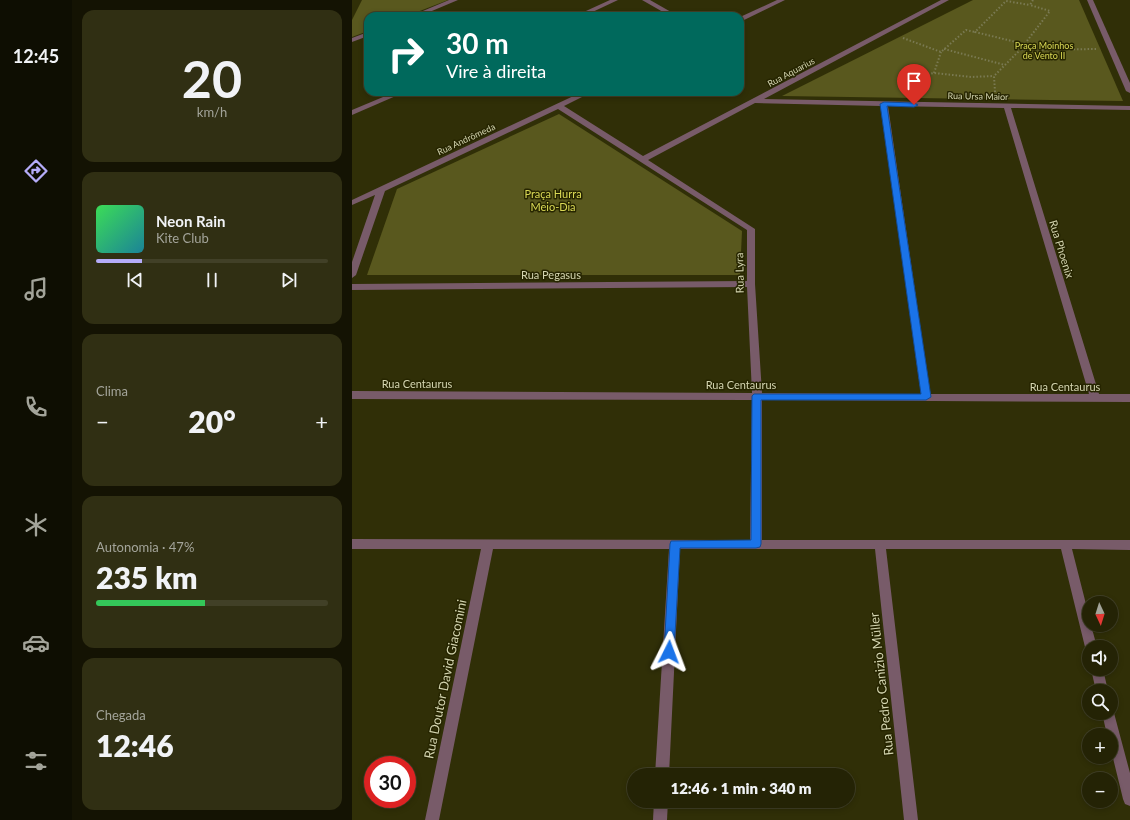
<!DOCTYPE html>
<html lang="pt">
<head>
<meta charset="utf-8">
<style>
  :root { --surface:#242305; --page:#302f13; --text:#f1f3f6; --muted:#a3a49a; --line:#414027; --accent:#b5acf9 }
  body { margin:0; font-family:Lato,sans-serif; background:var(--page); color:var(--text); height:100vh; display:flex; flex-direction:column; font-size:15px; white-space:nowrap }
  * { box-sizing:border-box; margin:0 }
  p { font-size:13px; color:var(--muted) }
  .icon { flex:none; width:22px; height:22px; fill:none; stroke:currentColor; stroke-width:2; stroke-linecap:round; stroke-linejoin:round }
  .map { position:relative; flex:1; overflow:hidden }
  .drawer { display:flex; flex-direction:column; gap:10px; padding:10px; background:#141303; width:280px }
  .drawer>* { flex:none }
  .top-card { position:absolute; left:12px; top:12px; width:380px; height:84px; border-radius:12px; box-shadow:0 2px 6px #0003,0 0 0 1px var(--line); background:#00695c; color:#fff; overflow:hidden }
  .needle { width:26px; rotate:176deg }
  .tools { position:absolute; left:730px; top:596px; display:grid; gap:8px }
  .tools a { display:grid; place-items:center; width:36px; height:36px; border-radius:50%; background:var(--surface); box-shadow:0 2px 6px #0003,0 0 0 1px var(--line); font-size:20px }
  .speed { position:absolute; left:12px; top:756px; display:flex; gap:8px; font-size:20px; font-weight:700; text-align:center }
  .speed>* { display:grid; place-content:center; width:52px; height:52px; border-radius:50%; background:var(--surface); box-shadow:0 2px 6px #0003,0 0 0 1px var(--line); line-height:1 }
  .speed .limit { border:6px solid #d22; background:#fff; color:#111 }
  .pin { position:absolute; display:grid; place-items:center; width:34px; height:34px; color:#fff; margin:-41px -17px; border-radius:50% 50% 50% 0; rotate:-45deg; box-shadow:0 0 4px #0007 }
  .pin .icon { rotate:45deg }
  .me { position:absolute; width:44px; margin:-22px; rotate:3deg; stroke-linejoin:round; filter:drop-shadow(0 0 3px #0008) }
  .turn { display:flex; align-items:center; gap:14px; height:84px; padding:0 16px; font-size:18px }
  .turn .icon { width:52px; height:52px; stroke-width:2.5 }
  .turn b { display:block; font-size:28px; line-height:34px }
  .big { font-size:30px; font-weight:800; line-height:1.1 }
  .drawer .card { flex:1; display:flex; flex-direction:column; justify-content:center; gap:6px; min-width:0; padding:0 14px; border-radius:12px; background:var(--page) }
  .drawer .dial { align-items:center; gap:0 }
  .dial b { font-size:52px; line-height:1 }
  .song { display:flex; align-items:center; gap:12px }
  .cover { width:48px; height:48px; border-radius:6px; background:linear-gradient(135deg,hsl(130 70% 55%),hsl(190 70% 35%)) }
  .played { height:4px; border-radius:2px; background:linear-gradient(90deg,var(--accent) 20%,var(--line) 20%) }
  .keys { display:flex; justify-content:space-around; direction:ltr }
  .heat { display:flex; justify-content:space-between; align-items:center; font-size:22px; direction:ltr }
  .charge { height:6px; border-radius:3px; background:linear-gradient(90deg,#34c759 47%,var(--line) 0) }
  .trip { position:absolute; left:275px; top:768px; width:228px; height:40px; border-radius:20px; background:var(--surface); box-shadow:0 2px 6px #0003,0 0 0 1px var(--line); font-weight:800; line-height:40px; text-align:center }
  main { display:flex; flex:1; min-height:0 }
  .tab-bar { display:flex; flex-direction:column; width:72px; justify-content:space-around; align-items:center; background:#0e0e02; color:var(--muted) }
  .tab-bar .icon { width:28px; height:28px }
  .tab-bar .current { color:var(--accent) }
  .tab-bar b { font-size:18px; color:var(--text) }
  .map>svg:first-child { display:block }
</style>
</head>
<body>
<main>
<nav class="tab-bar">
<b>12:45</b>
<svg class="icon current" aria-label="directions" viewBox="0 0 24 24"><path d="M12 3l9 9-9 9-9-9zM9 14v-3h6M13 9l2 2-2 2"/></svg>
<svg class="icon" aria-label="music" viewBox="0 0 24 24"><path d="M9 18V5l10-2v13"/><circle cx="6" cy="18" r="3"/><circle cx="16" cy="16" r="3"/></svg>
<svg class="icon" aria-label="phone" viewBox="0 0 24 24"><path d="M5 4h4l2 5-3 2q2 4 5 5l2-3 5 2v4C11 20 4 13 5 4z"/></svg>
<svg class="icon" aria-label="climate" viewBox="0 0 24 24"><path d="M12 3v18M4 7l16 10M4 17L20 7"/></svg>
<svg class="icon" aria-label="car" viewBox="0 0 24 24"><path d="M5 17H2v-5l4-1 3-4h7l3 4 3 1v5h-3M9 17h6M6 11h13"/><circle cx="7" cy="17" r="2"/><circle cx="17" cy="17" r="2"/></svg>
<svg class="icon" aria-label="filters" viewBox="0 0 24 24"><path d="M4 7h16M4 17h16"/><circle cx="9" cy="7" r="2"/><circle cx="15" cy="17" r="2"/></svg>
</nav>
<section class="drawer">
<div class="card dial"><b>20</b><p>km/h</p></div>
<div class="card">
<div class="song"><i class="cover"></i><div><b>Neon Rain</b><p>Kite Club</p></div></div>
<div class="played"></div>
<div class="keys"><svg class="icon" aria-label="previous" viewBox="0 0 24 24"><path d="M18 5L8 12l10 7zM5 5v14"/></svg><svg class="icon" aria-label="pause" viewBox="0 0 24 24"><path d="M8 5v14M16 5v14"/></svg><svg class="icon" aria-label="next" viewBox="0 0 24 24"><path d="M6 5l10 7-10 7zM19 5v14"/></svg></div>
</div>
<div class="card"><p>Clima</p>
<div class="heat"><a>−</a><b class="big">20°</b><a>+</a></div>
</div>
<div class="card"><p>Autonomia · 47%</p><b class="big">235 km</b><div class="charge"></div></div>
<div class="card"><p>Chegada</p><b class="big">12:46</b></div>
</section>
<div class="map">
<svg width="778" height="820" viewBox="0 0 778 820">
  <rect width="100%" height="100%" fill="#302f07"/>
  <g fill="#59581e">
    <polygon points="10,0 96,0 55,16 16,16 16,31 0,37 0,20"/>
    <polygon points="621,0 727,0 771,101 430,96"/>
    <polygon points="207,114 390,231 388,275 15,275 45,189"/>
  </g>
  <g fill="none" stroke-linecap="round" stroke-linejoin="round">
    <g stroke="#7a7a53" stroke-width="2" stroke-dasharray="1.5 2" stroke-linecap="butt">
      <polyline points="681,0 678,5 698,11 668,50 744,49"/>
      <polyline points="551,38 589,52 614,30 623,32"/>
      <polyline points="672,44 623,32 654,1 678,5"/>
      <polyline points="592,49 653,65"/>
      <polyline points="582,73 589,52"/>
      <polyline points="561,91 568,76 582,73 619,77 642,76"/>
      <polyline points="643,92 642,76 668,50"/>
    </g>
    <g fill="#785b69" fill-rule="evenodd">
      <polygon points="97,0 106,0 68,16 59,16"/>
      <polygon points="258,0 266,0 232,16 223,16"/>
      <polygon points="290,0 298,0 326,16 318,16"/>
      <polygon points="425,0 433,0 388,22 388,17"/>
      <path d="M589 0H597L412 99 778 106V110L659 108 747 394H778V402L410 400V540H778V550L720 549 737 616V625H739L745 647H737V652L733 647 709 549H534L566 820H552L523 549H328L317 775H303L317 549H141L87 820H73L129 549H0V539L398 540 400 400 0 399V391L400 393 395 287 0 290V284L395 281V230L206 109 33 191 4 275 0 278V262L23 195 0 205V200L230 92H240L212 106 291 156ZM403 103 529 106 569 394 410 393 403 284V229L296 160ZM536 106 652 108 737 394H578Z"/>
      <polygon points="735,0 741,0 778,83 778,93 774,91"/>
      <polygon points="16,32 16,36 0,42 0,38"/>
      <polygon points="43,92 53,92 0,115 0,110"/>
      <polygon points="739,669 751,669 756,691 744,691"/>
      <polygon points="759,708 762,713 778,773 778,806 773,804 771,799 759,750 759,735 755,735 750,713 759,713"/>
      <polygon points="302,801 316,801 315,820 301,820"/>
    </g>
  </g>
  <polygon fill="#1a73e8" stroke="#114b97" points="532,102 562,103 566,105 562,107 535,106 579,397 574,400 409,400 409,544 408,547 404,548 328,548 322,652 321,655 317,657 313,655 312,652 318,544 319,541 399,540 400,396 402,394 569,394 528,104"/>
  <g text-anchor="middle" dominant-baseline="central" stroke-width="3" stroke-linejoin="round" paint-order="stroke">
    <g font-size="9" fill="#dad955" stroke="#262500">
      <text x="692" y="45">Praça Moinhos<tspan x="692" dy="10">de Vento II</tspan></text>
    </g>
    <g font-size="9" fill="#d4d5b0" stroke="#262500">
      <text transform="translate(439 72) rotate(-28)">Rua Aquarius</text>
      <text transform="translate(626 96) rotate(1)">Rua Ursa Maior</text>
      <text transform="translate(114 139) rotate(-25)">Rua Andrômeda</text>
    </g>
    <g font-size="11" fill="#dad955" stroke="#262500">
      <text x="201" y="193">Praça Hurra<tspan x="201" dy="13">Meio-Dia</tspan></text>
    </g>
    <g font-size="11" fill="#d4d5b0" stroke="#262500">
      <text transform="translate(710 249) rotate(73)">Rua Phoenix</text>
      <text transform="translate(387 273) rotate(-91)">Rua Lyra</text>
      <text x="199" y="274">Rua Pegasus</text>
      <text x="65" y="383">Rua Centaurus</text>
      <text x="389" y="384">Rua Centaurus</text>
      <text x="713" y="386">Rua Centaurus</text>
    </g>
    <g font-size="13" fill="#d4d5b0" stroke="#262500">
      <text transform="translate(93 679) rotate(-78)">Rua Doutor David Giacomini</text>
      <text transform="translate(529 684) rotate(-96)">Rua Pedro Canizio Müller</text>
    </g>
  </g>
</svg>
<div class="tools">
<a><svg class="needle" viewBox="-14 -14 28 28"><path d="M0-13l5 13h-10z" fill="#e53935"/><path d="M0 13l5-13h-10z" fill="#a3a49a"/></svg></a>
<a><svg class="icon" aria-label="sound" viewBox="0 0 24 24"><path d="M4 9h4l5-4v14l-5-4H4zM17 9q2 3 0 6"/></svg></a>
<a><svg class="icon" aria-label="search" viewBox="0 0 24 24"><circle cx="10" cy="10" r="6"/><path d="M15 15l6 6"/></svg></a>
<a>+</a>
<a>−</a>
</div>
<div class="speed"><div class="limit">30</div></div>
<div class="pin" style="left:562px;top:105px;background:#d93025"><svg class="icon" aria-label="arrive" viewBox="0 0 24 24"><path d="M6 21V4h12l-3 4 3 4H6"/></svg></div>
<svg class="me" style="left:317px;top:652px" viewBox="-20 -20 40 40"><path d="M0-17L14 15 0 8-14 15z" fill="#1a73e8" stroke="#fff" stroke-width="4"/></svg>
<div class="trip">12:46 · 1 min · 340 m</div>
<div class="top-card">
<div class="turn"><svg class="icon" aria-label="right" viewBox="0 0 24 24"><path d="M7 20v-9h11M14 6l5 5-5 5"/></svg><div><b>30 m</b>Vire à direita</div></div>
</div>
</div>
</main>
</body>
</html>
